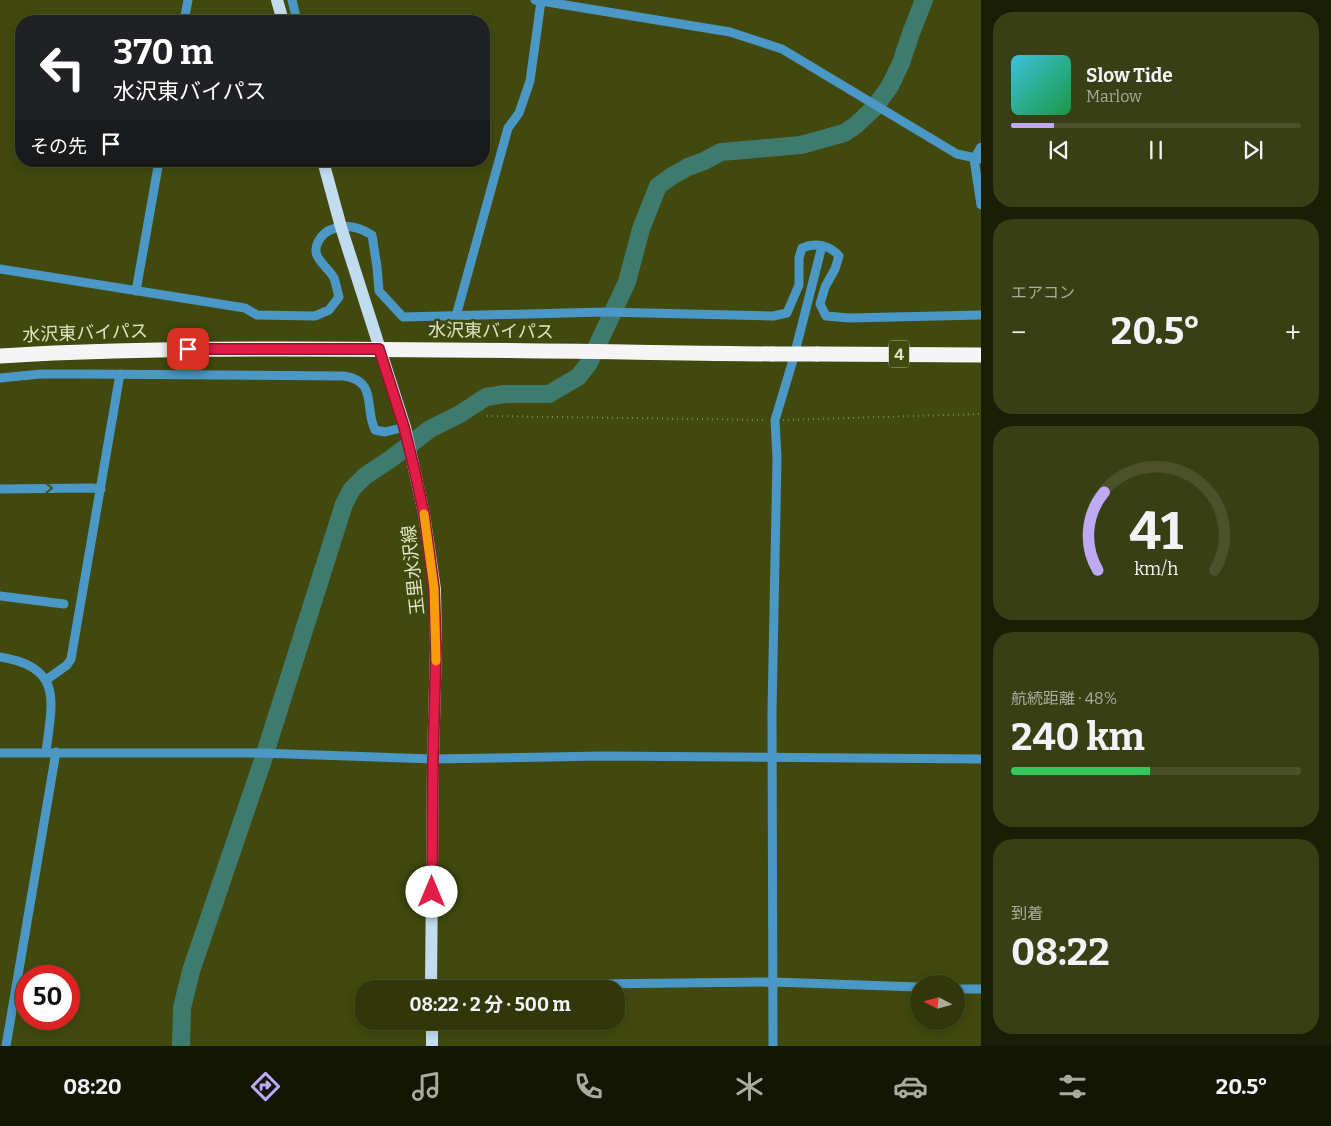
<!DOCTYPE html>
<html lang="ja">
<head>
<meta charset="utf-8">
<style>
  :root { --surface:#31370b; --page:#393f14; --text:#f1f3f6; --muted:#a8ac9d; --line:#4c512c; --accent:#bfa8f4 }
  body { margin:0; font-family:Bitter,"Noto Sans JP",serif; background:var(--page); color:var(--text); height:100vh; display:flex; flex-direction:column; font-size:19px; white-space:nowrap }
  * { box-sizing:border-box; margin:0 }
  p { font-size:16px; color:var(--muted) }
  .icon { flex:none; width:28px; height:28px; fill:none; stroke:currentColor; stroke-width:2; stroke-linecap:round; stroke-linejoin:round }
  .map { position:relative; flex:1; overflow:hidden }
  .side { display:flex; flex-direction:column; gap:12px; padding:12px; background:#1b1e06; width:350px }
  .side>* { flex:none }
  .guide { position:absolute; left:15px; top:15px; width:475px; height:152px; border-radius:20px; box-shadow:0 2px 8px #0003,0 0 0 1px var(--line); background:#202124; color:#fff; overflow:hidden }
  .needle { width:32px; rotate:276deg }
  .controls { position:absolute; left:910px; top:975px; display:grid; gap:10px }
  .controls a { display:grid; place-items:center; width:55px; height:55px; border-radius:50%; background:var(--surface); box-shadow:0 2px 8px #0003,0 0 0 1px var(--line); font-size:25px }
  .speed { position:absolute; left:15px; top:965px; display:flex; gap:10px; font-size:25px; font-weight:700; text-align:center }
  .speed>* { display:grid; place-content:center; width:65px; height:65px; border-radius:50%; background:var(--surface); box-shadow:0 2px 8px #0003,0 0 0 1px var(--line); line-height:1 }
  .speed .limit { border:8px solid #d22; background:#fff; color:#111 }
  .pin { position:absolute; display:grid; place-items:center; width:42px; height:42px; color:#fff; margin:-21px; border-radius:10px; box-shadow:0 2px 8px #0006 }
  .me { position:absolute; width:55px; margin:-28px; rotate:0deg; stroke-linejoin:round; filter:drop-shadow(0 0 4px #0008) }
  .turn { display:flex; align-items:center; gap:18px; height:105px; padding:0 15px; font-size:22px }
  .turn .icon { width:65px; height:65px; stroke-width:2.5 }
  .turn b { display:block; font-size:35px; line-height:42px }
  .then { display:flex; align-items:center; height:48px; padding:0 15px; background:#0003; gap:10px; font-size:19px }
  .big { font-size:38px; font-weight:700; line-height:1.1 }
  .side .widget { flex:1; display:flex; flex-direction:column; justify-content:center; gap:8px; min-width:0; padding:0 18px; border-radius:20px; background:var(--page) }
  .side .dial { align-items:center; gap:0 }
  .dial svg { height:130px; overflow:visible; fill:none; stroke:var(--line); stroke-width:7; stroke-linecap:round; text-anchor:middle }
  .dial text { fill:var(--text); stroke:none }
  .song { display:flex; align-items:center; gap:15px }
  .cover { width:60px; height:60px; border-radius:8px; background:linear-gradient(135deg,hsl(190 70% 55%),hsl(140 70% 35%)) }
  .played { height:5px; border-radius:2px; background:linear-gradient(90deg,var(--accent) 15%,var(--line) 15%) }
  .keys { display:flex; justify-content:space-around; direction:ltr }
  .heat { display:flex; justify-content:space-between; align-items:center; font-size:28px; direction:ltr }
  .charge { height:8px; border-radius:4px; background:linear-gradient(90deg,#34c759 48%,var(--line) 0) }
  .trip { position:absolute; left:355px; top:980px; width:270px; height:50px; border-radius:20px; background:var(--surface); box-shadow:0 2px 8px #0003,0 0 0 1px var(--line); font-weight:700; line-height:50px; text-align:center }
  .tabs { display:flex; height:80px; justify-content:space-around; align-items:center; background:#141604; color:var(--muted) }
  .tabs .icon { width:35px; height:35px }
  .tabs .selected { color:var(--accent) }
  .tabs b { font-size:22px; color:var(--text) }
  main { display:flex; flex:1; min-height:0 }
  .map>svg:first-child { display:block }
</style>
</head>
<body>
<main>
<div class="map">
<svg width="981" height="1046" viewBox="0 0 981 1046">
  <rect width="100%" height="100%" fill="#41490f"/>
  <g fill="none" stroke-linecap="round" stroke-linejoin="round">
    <polyline stroke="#3e7b6e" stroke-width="18" points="181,1046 182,1008 191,971 262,763 344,504 352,489 365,476 392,458 430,429 460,414 486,397 505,394 549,394 578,377 589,363 627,282 641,229 658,186 672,176 688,167 704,161 721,152 801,145 844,133 856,125 875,107 890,86 901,63 911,33 924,0"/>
    <g stroke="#7c8452" stroke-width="2" stroke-dasharray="1 4" stroke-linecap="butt">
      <polyline points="487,416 766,420"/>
      <polyline points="783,420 981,414"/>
    </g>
    <g stroke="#4b97c6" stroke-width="9">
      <polyline points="292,0 297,21"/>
      <polyline points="535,0 730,32 782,49 957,154 981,159"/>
      <polyline points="184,21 188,0"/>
      <polyline points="981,147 974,159 981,205"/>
      <path d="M0 269 245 308 257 315 315 316 329 310 339 297C337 291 336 283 334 278 327 265 310 258 318 242 322 234 327 230 336 228 349 224 361 228 372 235L377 267 379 291 403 317 604 312 773 316 787 313 799 285V258L802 248C815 242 830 245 839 256L835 269 825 287 820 304 826 316 849 318 981 315"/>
      <polyline points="136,291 159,161"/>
      <polyline points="456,316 508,128 519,113 530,81 541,1"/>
      <path d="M0 378 41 374H81L344 376C378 381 364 408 375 430L385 432 405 427"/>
      <polyline points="0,489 92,488 101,489"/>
      <polyline points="0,596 64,604"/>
      <path d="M0 657C64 667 52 702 46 752"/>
      <polyline points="46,680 67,665 71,659 120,374"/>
      <polyline points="0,753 260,753 433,759 603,756 981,759"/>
      <polyline points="431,986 773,982 919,987"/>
      <polyline points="956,989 981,989"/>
      <polyline points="6,1046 56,752"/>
      <polyline points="773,1046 772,711 777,458 775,420 793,360 822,246"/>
    </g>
    <g stroke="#c1dcef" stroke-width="12">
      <polyline points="277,0 283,21"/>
      <polyline points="323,161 341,227 405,427 424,514 435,589 436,648 433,759 431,989"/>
      <polyline points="432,1021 432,1046"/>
    </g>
    <g stroke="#f5f5f5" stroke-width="15">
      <polyline points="817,354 981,355"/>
      <path d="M0 356C93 350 186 349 280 349 444 349 609 352 773 354"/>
    </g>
    <polyline stroke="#f5f5f5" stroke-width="15" points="773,354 817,354"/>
  </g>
  <defs><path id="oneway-chevron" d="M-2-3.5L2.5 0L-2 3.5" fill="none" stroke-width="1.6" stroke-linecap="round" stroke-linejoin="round" transform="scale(1.25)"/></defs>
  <use stroke="#425121" href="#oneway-chevron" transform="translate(49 488) rotate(-1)"/>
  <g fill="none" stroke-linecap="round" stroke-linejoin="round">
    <defs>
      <polyline id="route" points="188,349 379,349 404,427 414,468 424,514 434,588 436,648 433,759 432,892"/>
    </defs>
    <use href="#route" stroke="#92132f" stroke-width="12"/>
    <use href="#route" stroke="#e11d48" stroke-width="9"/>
    <polyline stroke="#f59e0b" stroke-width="9" points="424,514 434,588 436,661"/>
  </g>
  <g text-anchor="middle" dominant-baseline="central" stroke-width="5" stroke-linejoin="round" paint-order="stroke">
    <rect fill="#41490f" stroke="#aeb68b" stroke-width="1" x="889" y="340.5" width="20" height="27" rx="4"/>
    <g font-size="16" font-weight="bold" fill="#dde5c0">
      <text x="899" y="354">4</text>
    </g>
    <g font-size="18" fill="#dde5c0" stroke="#41490f">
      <text transform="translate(491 331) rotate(1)">水沢東バイパス</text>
      <text transform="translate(85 333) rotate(-2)">水沢東バイパス</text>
      <text transform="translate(413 570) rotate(-96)">玉里水沢線</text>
    </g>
  </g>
</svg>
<div class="controls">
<a><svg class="needle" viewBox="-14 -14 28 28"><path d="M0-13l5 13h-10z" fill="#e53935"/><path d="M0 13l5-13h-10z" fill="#a8ac9d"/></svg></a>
</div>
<div class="speed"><div class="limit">50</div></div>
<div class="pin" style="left:188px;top:349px;background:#d93025"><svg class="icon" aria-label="arrive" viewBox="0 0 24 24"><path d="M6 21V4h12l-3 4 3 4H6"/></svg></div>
<svg class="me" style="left:432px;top:892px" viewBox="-20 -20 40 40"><circle r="19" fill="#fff"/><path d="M0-13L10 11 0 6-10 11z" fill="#e11d48"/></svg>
<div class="trip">08:22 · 2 分 · 500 m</div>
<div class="guide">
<div class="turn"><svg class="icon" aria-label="left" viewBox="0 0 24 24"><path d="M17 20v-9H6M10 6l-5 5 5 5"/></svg><div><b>370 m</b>水沢東バイパス</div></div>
<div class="then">その先<svg class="icon" aria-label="arrive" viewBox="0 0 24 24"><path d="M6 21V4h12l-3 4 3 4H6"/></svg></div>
</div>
</div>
<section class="side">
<div class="widget">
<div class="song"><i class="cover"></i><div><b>Slow Tide</b><p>Marlow</p></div></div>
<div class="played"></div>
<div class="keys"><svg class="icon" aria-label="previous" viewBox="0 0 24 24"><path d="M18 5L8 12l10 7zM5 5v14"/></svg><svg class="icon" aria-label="pause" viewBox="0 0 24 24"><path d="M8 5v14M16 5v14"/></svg><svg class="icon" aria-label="next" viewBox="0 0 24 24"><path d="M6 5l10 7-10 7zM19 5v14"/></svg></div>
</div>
<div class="widget"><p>エアコン</p>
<div class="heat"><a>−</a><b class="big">20.5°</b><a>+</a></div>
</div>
<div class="widget dial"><svg viewBox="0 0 100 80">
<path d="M14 69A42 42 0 1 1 86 69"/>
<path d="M14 69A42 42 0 0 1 18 21" stroke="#bfa8f4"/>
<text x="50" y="56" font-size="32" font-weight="700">41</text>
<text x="50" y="72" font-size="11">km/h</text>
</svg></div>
<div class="widget"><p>航続距離 · 48%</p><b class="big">240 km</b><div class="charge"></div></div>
<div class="widget"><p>到着</p><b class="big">08:22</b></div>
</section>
</main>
<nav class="tabs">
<b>08:20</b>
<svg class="icon selected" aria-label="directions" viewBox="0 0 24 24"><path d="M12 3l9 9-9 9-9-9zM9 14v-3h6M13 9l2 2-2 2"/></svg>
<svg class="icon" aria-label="music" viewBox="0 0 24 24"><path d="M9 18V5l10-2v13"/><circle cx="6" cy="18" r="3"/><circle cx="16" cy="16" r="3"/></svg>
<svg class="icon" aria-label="phone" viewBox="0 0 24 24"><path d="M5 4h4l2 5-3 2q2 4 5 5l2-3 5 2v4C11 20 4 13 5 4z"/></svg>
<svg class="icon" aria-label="climate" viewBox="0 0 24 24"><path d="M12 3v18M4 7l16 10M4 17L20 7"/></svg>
<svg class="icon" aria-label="car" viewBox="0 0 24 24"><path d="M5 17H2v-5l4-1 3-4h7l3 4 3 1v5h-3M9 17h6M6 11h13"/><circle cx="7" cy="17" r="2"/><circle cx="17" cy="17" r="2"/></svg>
<svg class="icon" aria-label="filters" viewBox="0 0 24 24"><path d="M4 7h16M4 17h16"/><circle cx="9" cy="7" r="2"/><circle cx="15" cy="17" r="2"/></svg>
<b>20.5°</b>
</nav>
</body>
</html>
